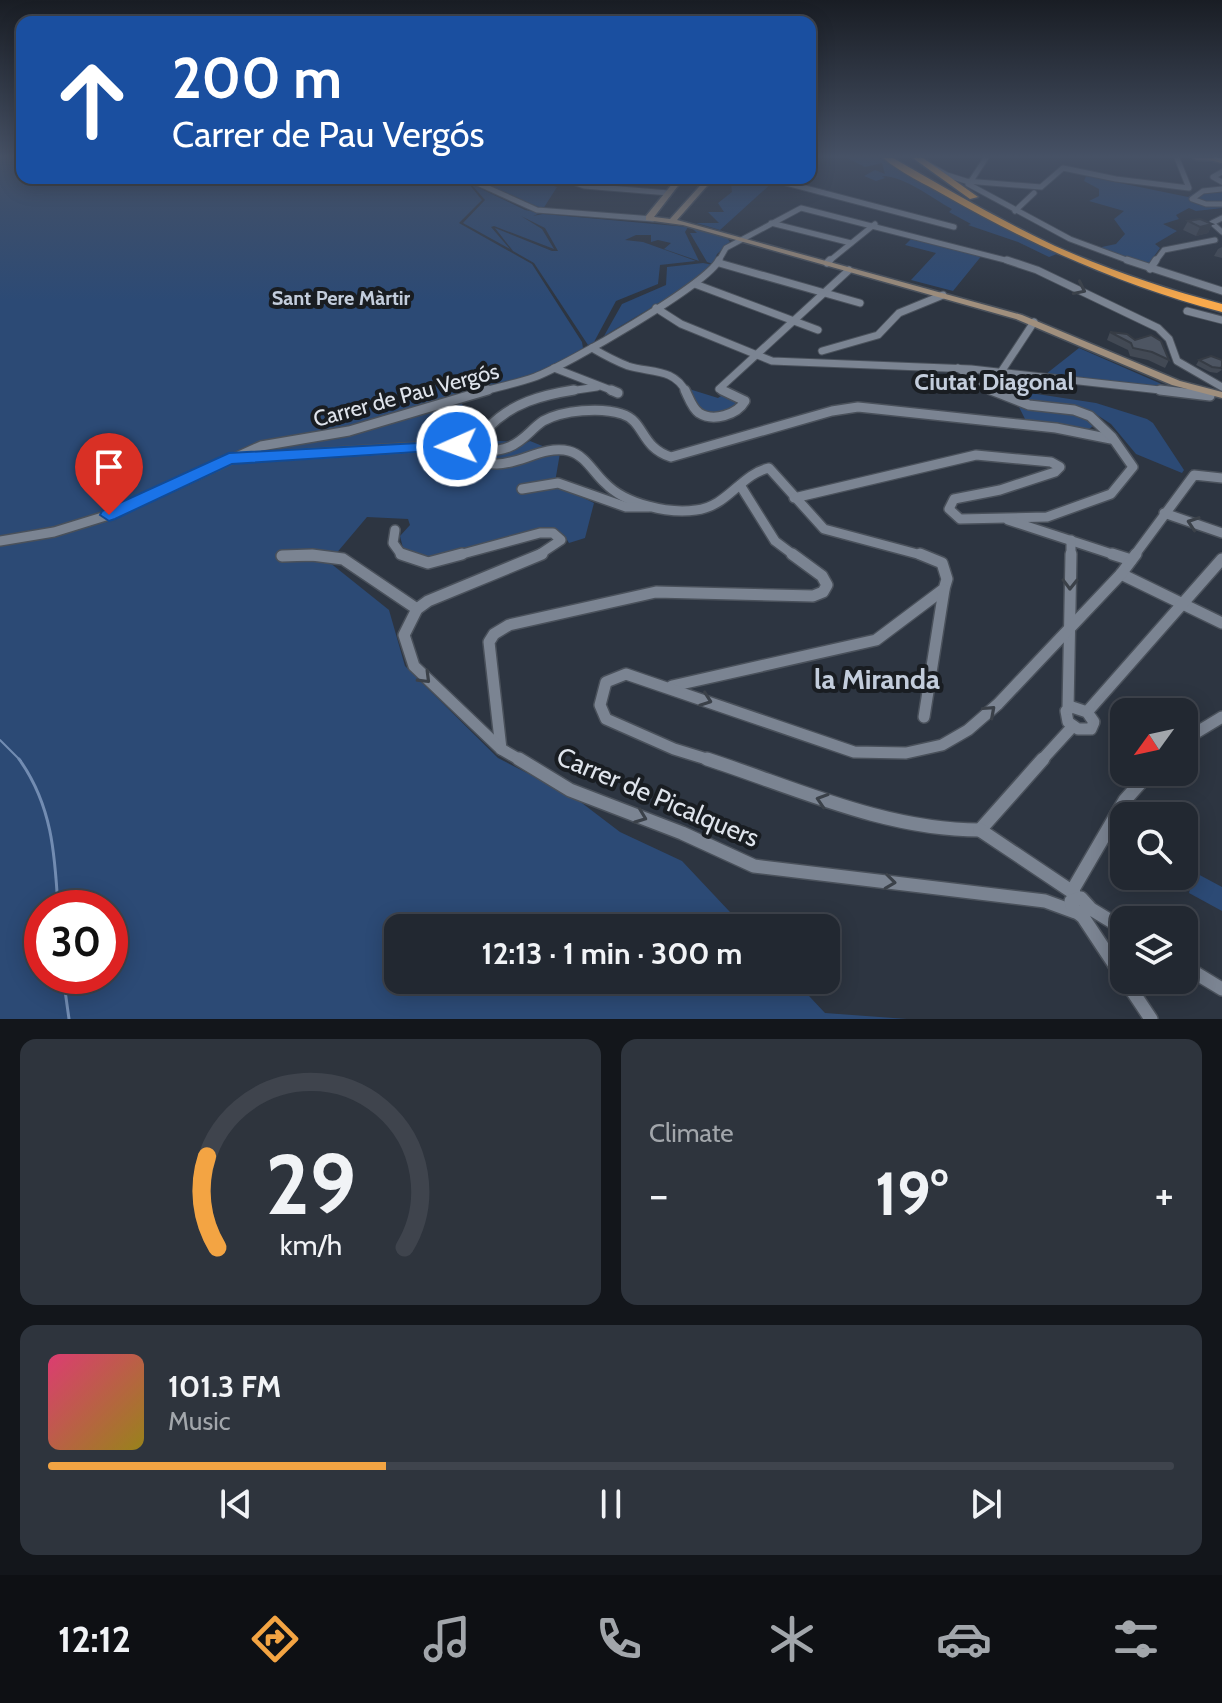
<!DOCTYPE html>
<html lang="en">
<head>
<meta charset="utf-8">
<style>
  :root { --surface:#222831; --page:#2e343d; --text:#f1f3f6; --muted:#a2a6ab; --line:#3f444d; --accent:#f3a443 }
  body { margin:0; font-family:Cabin,sans-serif; background:var(--page); color:var(--text); height:100vh; display:flex; flex-direction:column; font-size:30px; white-space:nowrap }
  * { box-sizing:border-box; margin:0 }
  p { font-size:26px; color:var(--muted) }
  .icon { flex:none; width:44px; height:44px; fill:none; stroke:currentColor; stroke-width:2; stroke-linecap:round; stroke-linejoin:round }
  .map { position:relative; height:1019px; overflow:hidden }
  .panel { display:flex; flex-direction:column; gap:20px; padding:20px; background:#13161b; flex:1 }
  .panel>* { flex:none }
  .banner { position:absolute; left:16px; top:16px; width:800px; height:168px; border-radius:16px; box-shadow:0 4px 20px #0003,0 0 0 2px var(--line); background:#1a4fa0; color:#fff; overflow:hidden }
  .needle { width:52px; rotate:237deg }
  .tools { position:absolute; left:1110px; top:698px; display:grid; gap:16px }
  .tools a { display:grid; place-items:center; width:88px; height:88px; border-radius:16px; background:var(--surface); box-shadow:0 4px 20px #0003,0 0 0 2px var(--line); font-size:40px }
  .speed { position:absolute; left:24px; top:890px; display:flex; gap:16px; font-size:40px; font-weight:700; text-align:center }
  .speed>* { display:grid; place-content:center; width:104px; height:104px; border-radius:50%; background:var(--surface); box-shadow:0 4px 20px #0003,0 0 0 2px var(--line); line-height:1 }
  .speed .limit { border:12px solid #d22; background:#fff; color:#111 }
  .pin { position:absolute; display:grid; place-items:center; width:68px; height:68px; color:#fff; margin:-82px -34px; border-radius:50% 50% 50% 0; rotate:-45deg; box-shadow:0 0 8px #0007 }
  .pin .icon { rotate:45deg }
  .me { position:absolute; width:88px; margin:-44px; rotate:268deg; stroke-linejoin:round; filter:drop-shadow(0 0 6px #0008) }
  .turn { display:flex; align-items:center; gap:28px; height:168px; padding:0 24px; font-size:36px }
  .turn .icon { width:104px; height:104px; stroke-width:2.5 }
  .turn b { display:block; font-size:56px; line-height:68px }
  .big { font-size:60px; font-weight:700; line-height:1.1 }
  .panel .widget { flex:1; display:flex; flex-direction:column; justify-content:center; gap:12px; min-width:0; padding:0 28px; border-radius:16px; background:var(--page) }
  .panel .dial { align-items:center; gap:0 }
  .dial svg { height:208px; overflow:visible; fill:none; stroke:var(--line); stroke-width:7; stroke-linecap:round; text-anchor:middle }
  .dial text { fill:var(--text); stroke:none }
  .song { display:flex; align-items:center; gap:24px }
  .cover { width:96px; height:96px; border-radius:12px; background:linear-gradient(135deg,hsl(340 70% 55%),hsl(50 70% 35%)) }
  .played { height:8px; border-radius:4px; background:linear-gradient(90deg,var(--accent) 30%,var(--line) 30%) }
  .keys { display:flex; justify-content:space-around; direction:ltr }
  .heat { display:flex; justify-content:space-between; align-items:center; font-size:44px; direction:ltr }
  .panel .tiles { flex:1; display:grid; gap:20px; grid-template-columns:1fr 1fr }
  .widget:last-child { grid-column:span 2 }
  .trip { position:absolute; left:384px; top:914px; width:456px; height:80px; border-radius:16px; background:var(--surface); box-shadow:0 4px 20px #0003,0 0 0 2px var(--line); font-weight:700; line-height:80px; text-align:center }
  .tab-bar { display:flex; height:128px; justify-content:space-around; align-items:center; background:#0e1014; color:var(--muted) }
  .tab-bar .icon { width:56px; height:56px }
  .tab-bar .selected { color:var(--accent) }
  .tab-bar b { font-size:36px; color:var(--text) }
  .map>svg:first-child { display:block }
</style>
</head>
<body>
<div class="map">
<svg width="1222" height="1019" viewBox="0 0 1222 1019">
  <rect width="100%" height="100%" fill="#2d3541"/>
  <g fill="#2c4a75" fill-rule="evenodd">
    <path d="M0 158H22V178H459L468 183 482 200 459 223 532 264 582 342 583 348 553 367 461 402 467 414 456 442 463 444 468 438C486 443 506 438 522 445L530 441 560 453 554 488H563L594 503 585 538 569 543 564 535 549 531 434 560 404 552 400 536 410 525 408 519 367 517 329 562 389 610 405 666 498 758 574 797 620 832 682 861 745 928H398V980H794L825 1013 907 1019H0ZM42 908H110V976H42Z"/>
    <path d="M847 158H879L1057 254 1049 257 1018 242 968 225 971 224 949 212 952 209C930 197 904 176 882 176L885 178 876 181 864 176 875 170 885 174 882 163 865 167Z"/>
    <polygon points="1086,176 1188,197 1196,192 1222,190 1222,208 1196,211 1189,208 1176,215 1179,219 1163,224 1177,231 1155,244 1160,248 1147,266 1097,248 1116,244 1125,234 1114,219 1124,211 1089,201 1099,196 1099,189 1084,181"/>
    <polygon points="480,178 490,182 547,178 541,182 557,187 543,209 475,179"/>
    <polygon points="746,178 774,181 720,230 696,223 719,223 708,212 724,212 718,203 732,192 731,184"/>
    <polygon points="471,184 525,210 540,213 533,216 543,214 688,227 685,232 699,261 664,249 671,243 658,240 651,242 651,235 636,235 625,240 643,242 696,261 660,265 658,284 616,301 594,342 588,345 534,263 513,251 495,228 552,251 558,251 545,228 521,216 542,229 554,249 494,226 491,227 510,249 463,223 485,200"/>
    <polygon points="692,228 727,238 730,242 717,254 713,264 707,262 690,233 697,233"/>
    <polygon points="914,236 983,254 953,291 911,280 936,253 905,245"/>
    <polygon points="703,263 713,265 694,282 604,336 622,304 666,285 667,267"/>
    <polygon points="1079,348 1173,389 1046,374"/>
    <polygon points="1012,385 1037,394 1096,403 1147,419 1153,423 1184,470 1182,473 1136,454 1111,424 1091,411 1015,397"/>
    <polygon points="689,389 718,398 724,394 742,405 719,416 695,406"/>
    <polygon points="1018,405 1084,416 1093,426 1088,430 1026,421"/>
    <polygon points="1194,872 1222,887 1222,911 1189,893"/>
  </g>
  <g fill="none" stroke-linecap="round" stroke-linejoin="round">
    <polyline stroke="#728cb2" stroke-width="2" points="0,740 21,761"/>
    <g stroke="#728cb2" stroke-width="3">
      <path d="M19 759C52 805 55 854 58 908"/>
      <polyline points="63,976 69,1019"/>
    </g>
    <defs>
      <g id="street-far4">
        <polyline points="917,158 947,175 966,181 1041,187 1063,168 1116,179 1189,188 1177,158"/>
        <polyline points="1222,172 1213,177 1222,182"/>
        <polyline points="466,178 537,210 653,219"/>
        <polyline points="561,178 584,186 669,193"/>
        <polyline points="767,178 954,227"/>
        <polyline points="971,181 986,158"/>
        <polyline points="968,184 1070,239 1132,262"/>
        <polyline points="1222,189 1203,191 1192,199 1206,204 1222,204"/>
        <polyline points="1015,211 1034,193"/>
        <polyline points="1222,218 1212,223 1222,232"/>
        <polyline points="771,223 851,243"/>
        <polyline points="718,262 726,248 801,208 1013,262"/>
        <polyline points="828,262 875,224"/>
        <polyline points="1155,262 1164,250 1215,240"/>
      </g>
      <g id="street-far3">
        <polyline points="1007,260 1037,270 1158,328 1169,339 1177,361 1222,387"/>
        <polyline points="1127,260 1222,291"/>
        <polyline points="719,263 860,303"/>
        <polyline points="827,263 830,260"/>
        <polyline points="1150,269 1156,260"/>
        <polyline points="695,284 818,330"/>
        <polyline points="656,308 681,324 772,361 971,369 1178,392"/>
        <polyline points="1187,311 1222,320"/>
        <path d="M592 348C604 355 615 361 628 366 651 373 674 368 686 392"/>
        <polyline points="822,351 878,335 899,313 943,295"/>
        <polyline points="554,368 616,392"/>
        <polyline points="958,368 995,392"/>
        <polyline points="1001,372 1034,322"/>
        <path d="M481 392C499 387 518 383 535 377 567 365 706 285 719 260"/>
        <polyline points="563,392 597,387"/>
        <polyline points="726,392 719,389 849,270"/>
      </g>
      <g id="street-far2">
        <polyline points="611,390 618,393"/>
        <path d="M685 390C689 398 692 408 699 413 713 422 737 415 745 401L722 390"/>
        <polyline points="1160,390 1210,396"/>
        <path d="M488 428C511 403 542 395 574 390"/>
        <path d="M445 447C461 455 479 464 497 464 521 464 544 445 569 451 585 455 593 472 605 483 625 504 668 514 696 510 727 507 741 474 769 468L824 529 925 556"/>
        <path d="M236 458 454 445C472 449 491 454 509 447 524 441 531 429 543 421 563 410 601 407 622 414 645 421 640 447 671 457L832 411 858 407 1056 428 1111 439"/>
        <polyline points="740,485 775,541 795,556"/>
        <polyline points="522,489 558,483 626,507 649,507"/>
        <polyline points="794,498 976,455 1051,462 1060,467 1055,472 1000,490 954,499 949,509 960,519 1047,517 1111,494 1133,467 1112,437 1090,416 1074,410 1029,405 991,390"/>
        <polyline points="1164,513 1222,533"/>
        <polyline points="1008,520 1118,556"/>
        <polyline points="395,530 393,543 401,554 407,556"/>
        <polyline points="0,541 54,532 109,515 261,446 349,431 488,390"/>
        <polyline points="287,556 319,556"/>
        <polyline points="455,556 540,533 553,533 561,540 537,556"/>
        <polyline points="1071,556 1071,540"/>
        <polyline points="1134,556 1194,475 1222,478"/>
      </g>
      <g id="street-far1">
        <polyline points="401,554 428,563 462,554"/>
        <polyline points="1112,554 1131,560"/>
        <polyline points="282,556 312,555 343,559 417,609"/>
        <polyline points="1121,574 1222,623"/>
        <polyline points="672,686 876,640 944,589 947,579 942,563 920,554"/>
        <polygon points="1072,707 1087,712 1094,722 1091,729 1078,729 1068,722 1066,711"/>
        <polyline points="1068,709 1071,554"/>
        <polyline points="1087,712 1222,559"/>
        <polyline points="924,717 944,590"/>
        <polyline points="1184,740 1222,717"/>
        <polyline points="501,749 489,642 494,634 509,625 656,592 813,596 823,592 827,585 822,576 792,554"/>
        <polyline points="522,761 501,749 414,666 404,635 417,609 428,601 542,554"/>
        <polyline points="713,761 674,749 606,719 600,705 606,682 626,674 854,752 906,753 942,745 968,730 998,704 1121,574 1136,554"/>
        <polyline points="1041,761 1073,726"/>
      </g>
      <g id="street">
        <polyline points="519,759 570,790 682,833 754,866 1045,901 1075,912"/>
        <path d="M707 759C796 788 885 830 980 830"/>
        <polyline points="980,830 1043,759"/>
        <polyline points="980,830 1074,893"/>
        <polyline points="1072,891 1125,800 1150,772"/>
        <polyline points="1124,929 1091,909 1081,898 1071,901 1073,909 1083,917 1124,979"/>
        <polyline points="1184,966 1222,989"/>
        <polyline points="1125,980 1151,1019"/>
      </g>
      <g id="secondary">
        <polygon points="1193,158 1222,158 1222,161 1196,160"/>
        <polygon points="677,178 684,178 654,217 670,219 707,178 714,178 677,220 1022,315 1180,381 1222,392 1222,398 1172,385 1016,319 683,225 646,220 646,216"/>
      </g>
      <polygon id="primary" points="1208,158 1222,159 1222,163 1209,160"/>
      <g id="highway">
        <path d="M883 158H893C946 188 999 220 1055 246 1109 270 1165 289 1222 304V312C1124 286 1033 246 946 196 925 184 901 173 883 158Z"/>
        <polygon points="913,158 923,158 978,197 970,199"/>
      </g>
    </defs>
    <use href="#street-far4" stroke="#4a515b" stroke-width="7"/>
    <use href="#street-far3" stroke="#4a515b" stroke-width="9"/>
    <use href="#street-far2" stroke="#4a515b" stroke-width="12"/>
    <use href="#street-far1" stroke="#4a515b" stroke-width="14"/>
    <use href="#street" stroke="#4a515b" stroke-width="16"/>
    <use href="#secondary" stroke="#4a515b" stroke-width="3"/>
    <use href="#primary" stroke="#4a515b" stroke-width="3"/>
    <use href="#highway" stroke="#4a515b" stroke-width="3"/>
    <use href="#street-far4" stroke="#7b8492" stroke-width="5"/>
    <use href="#street-far3" stroke="#7b8492" stroke-width="7"/>
    <use href="#street-far2" stroke="#7b8492" stroke-width="9"/>
    <use href="#street-far1" stroke="#7b8492" stroke-width="11"/>
    <use href="#street" stroke="#7b8492" stroke-width="13"/>
    <use href="#secondary" fill="#a08f7d" fill-rule="evenodd"/>
    <use href="#primary" fill="#c69a68" fill-rule="evenodd"/>
    <use href="#highway" fill="#f8a94c" fill-rule="evenodd"/>
    <polyline stroke="#b6bcc5" stroke-width="2" points="1215,158 1222,160"/>
  </g>
  <g fill="#424954">
    <polygon points="1188,221 1212,224 1208,233 1196,236 1183,230"/>
    <polygon points="1222,247 1222,258 1214,256 1218,249"/>
    <polygon points="1110,332 1135,340 1169,360 1165,368 1148,360 1130,356 1128,350 1107,340"/>
    <polygon points="1211,356 1222,370 1217,373 1210,372 1196,365 1199,360"/>
  </g>
  <g fill="#363c45">
    <polygon points="819,158 823,158 822,159 813,171 814,165"/>
    <polygon points="1212,224 1208,233 1196,236 1200,227"/>
  </g>
  <g fill="#4d5562" stroke="#363c45" stroke-width="2">
    <polygon points="810,158 819,158 814,165 810,164"/>
    <polygon points="1200,219 1212,224 1200,227 1188,221"/>
    <polygon points="1110,332 1127,334 1135,340 1151,335 1161,341 1169,360 1152,352 1133,348 1131,343"/>
    <polygon points="1211,356 1222,360 1222,367 1220,368 1212,367 1199,360"/>
  </g>
  <defs><path id="oneway-chevron" d="M-2-3.5L2.5 0L-2 3.5" fill="none" stroke-width="1.6" stroke-linecap="round" stroke-linejoin="round" transform="scale(2)"/></defs>
  <g stroke="#3b4149">
    <use href="#oneway-chevron" transform="translate(1080 289) rotate(26)"/>
    <use href="#oneway-chevron" transform="translate(1193 523) rotate(-161)"/>
    <use href="#oneway-chevron" transform="translate(1070 584) rotate(91)"/>
    <use href="#oneway-chevron" transform="translate(425 678) rotate(45)"/>
    <use href="#oneway-chevron" transform="translate(706 700) rotate(20)"/>
    <use href="#oneway-chevron" transform="translate(990 711) rotate(-42)"/>
    <use href="#oneway-chevron" transform="translate(822 800) rotate(-162)"/>
    <use href="#oneway-chevron" transform="translate(641 817) rotate(21)"/>
    <use href="#oneway-chevron" transform="translate(890 882) rotate(7)"/>
  </g>
  <linearGradient id="sky" x2="0" y2="1"><stop stop-color="#191d24"/><stop offset="0.52" stop-color="#465165"/><stop offset="1" stop-color="#465165" stop-opacity="0"/></linearGradient>
  <rect width="1222" height="301" fill="url(#sky)"/>
  <polygon fill="#1a73e8" stroke="#114b97" stroke-width="2" points="457,441 463,442 465,446 463,449 232,464 115,519 109,521 100,515 102,511 229,453"/>
  <g text-anchor="middle" dominant-baseline="central" stroke-width="8" stroke-linejoin="round" paint-order="stroke">
    <g font-size="20" font-weight="bold" fill="#c3cddc" stroke="#191d22">
      <text x="341" y="298">Sant Pere Màrtir</text>
    </g>
    <g font-size="22" fill="#dfe4ec" stroke="#191d22">
      <text transform="translate(406 395) rotate(-15)">Carrer de Pau Vergós</text>
    </g>
    <g font-size="24" font-weight="bold" fill="#c3cddc" stroke="#191d22">
      <text x="994" y="381">Ciutat Diagonal</text>
    </g>
    <g font-size="26" fill="#dfe4ec" stroke="#191d22">
      <text transform="translate(658 797) rotate(23)">Carrer de Picalquers</text>
    </g>
    <g font-size="28" font-weight="bold" fill="#c3cddc" stroke="#191d22">
      <text x="877" y="679">la Miranda</text>
    </g>
  </g>
</svg>
<div class="tools">
<a><svg class="needle" viewBox="-14 -14 28 28"><path d="M0-13l5 13h-10z" fill="#e53935"/><path d="M0 13l5-13h-10z" fill="#a2a6ab"/></svg></a>
<a><svg class="icon" aria-label="search" viewBox="0 0 24 24"><circle cx="10" cy="10" r="6"/><path d="M15 15l6 6"/></svg></a>
<a><svg class="icon" aria-label="layers" viewBox="0 0 24 24"><path d="M12 4l9 5-9 5-9-5zM3 14l9 5 9-5"/></svg></a>
</div>
<div class="speed"><div class="limit">30</div></div>
<div class="pin" style="left:109px;top:515px;background:#d93025"><svg class="icon" aria-label="arrive" viewBox="0 0 24 24"><path d="M6 21V4h12l-3 4 3 4H6"/></svg></div>
<svg class="me" style="left:457px;top:446px" viewBox="-20 -20 40 40"><circle r="17" fill="#1a73e8" stroke="#fff" stroke-width="3"/><path d="M0-11L8 9 0 5-8 9z" fill="#fff"/></svg>
<div class="trip">12:13 · 1 min · 300 m</div>
<div class="banner">
<div class="turn"><svg class="icon" aria-label="ahead" viewBox="0 0 24 24"><path d="M12 20V5M6 11l6-6 6 6"/></svg><div><b>200 m</b>Carrer de Pau Vergós</div></div>
</div>
</div>
<section class="panel">
<div class="tiles">
<div class="widget dial"><svg viewBox="0 0 100 80">
<path d="M14 69A42 42 0 1 1 86 69"/>
<path d="M14 69A42 42 0 0 1 10 34" stroke="#f3a443"/>
<text x="50" y="56" font-size="32" font-weight="700">29</text>
<text x="50" y="72" font-size="11">km/h</text>
</svg></div>
<div class="widget"><p>Climate</p>
<div class="heat"><a>−</a><b class="big">19°</b><a>+</a></div>
</div>
<div class="widget">
<div class="song"><i class="cover"></i><div><b>101.3 FM</b><p>Music</p></div></div>
<div class="played"></div>
<div class="keys"><svg class="icon" aria-label="previous" viewBox="0 0 24 24"><path d="M18 5L8 12l10 7zM5 5v14"/></svg><svg class="icon" aria-label="pause" viewBox="0 0 24 24"><path d="M8 5v14M16 5v14"/></svg><svg class="icon" aria-label="next" viewBox="0 0 24 24"><path d="M6 5l10 7-10 7zM19 5v14"/></svg></div>
</div>
</div>
</section>
<nav class="tab-bar">
<b>12:12</b>
<svg class="icon selected" aria-label="directions" viewBox="0 0 24 24"><path d="M12 3l9 9-9 9-9-9zM9 14v-3h6M13 9l2 2-2 2"/></svg>
<svg class="icon" aria-label="music" viewBox="0 0 24 24"><path d="M9 18V5l10-2v13"/><circle cx="6" cy="18" r="3"/><circle cx="16" cy="16" r="3"/></svg>
<svg class="icon" aria-label="phone" viewBox="0 0 24 24"><path d="M5 4h4l2 5-3 2q2 4 5 5l2-3 5 2v4C11 20 4 13 5 4z"/></svg>
<svg class="icon" aria-label="climate" viewBox="0 0 24 24"><path d="M12 3v18M4 7l16 10M4 17L20 7"/></svg>
<svg class="icon" aria-label="car" viewBox="0 0 24 24"><path d="M5 17H2v-5l4-1 3-4h7l3 4 3 1v5h-3M9 17h6M6 11h13"/><circle cx="7" cy="17" r="2"/><circle cx="17" cy="17" r="2"/></svg>
<svg class="icon" aria-label="filters" viewBox="0 0 24 24"><path d="M4 7h16M4 17h16"/><circle cx="9" cy="7" r="2"/><circle cx="15" cy="17" r="2"/></svg>
</nav>
</body>
</html>
